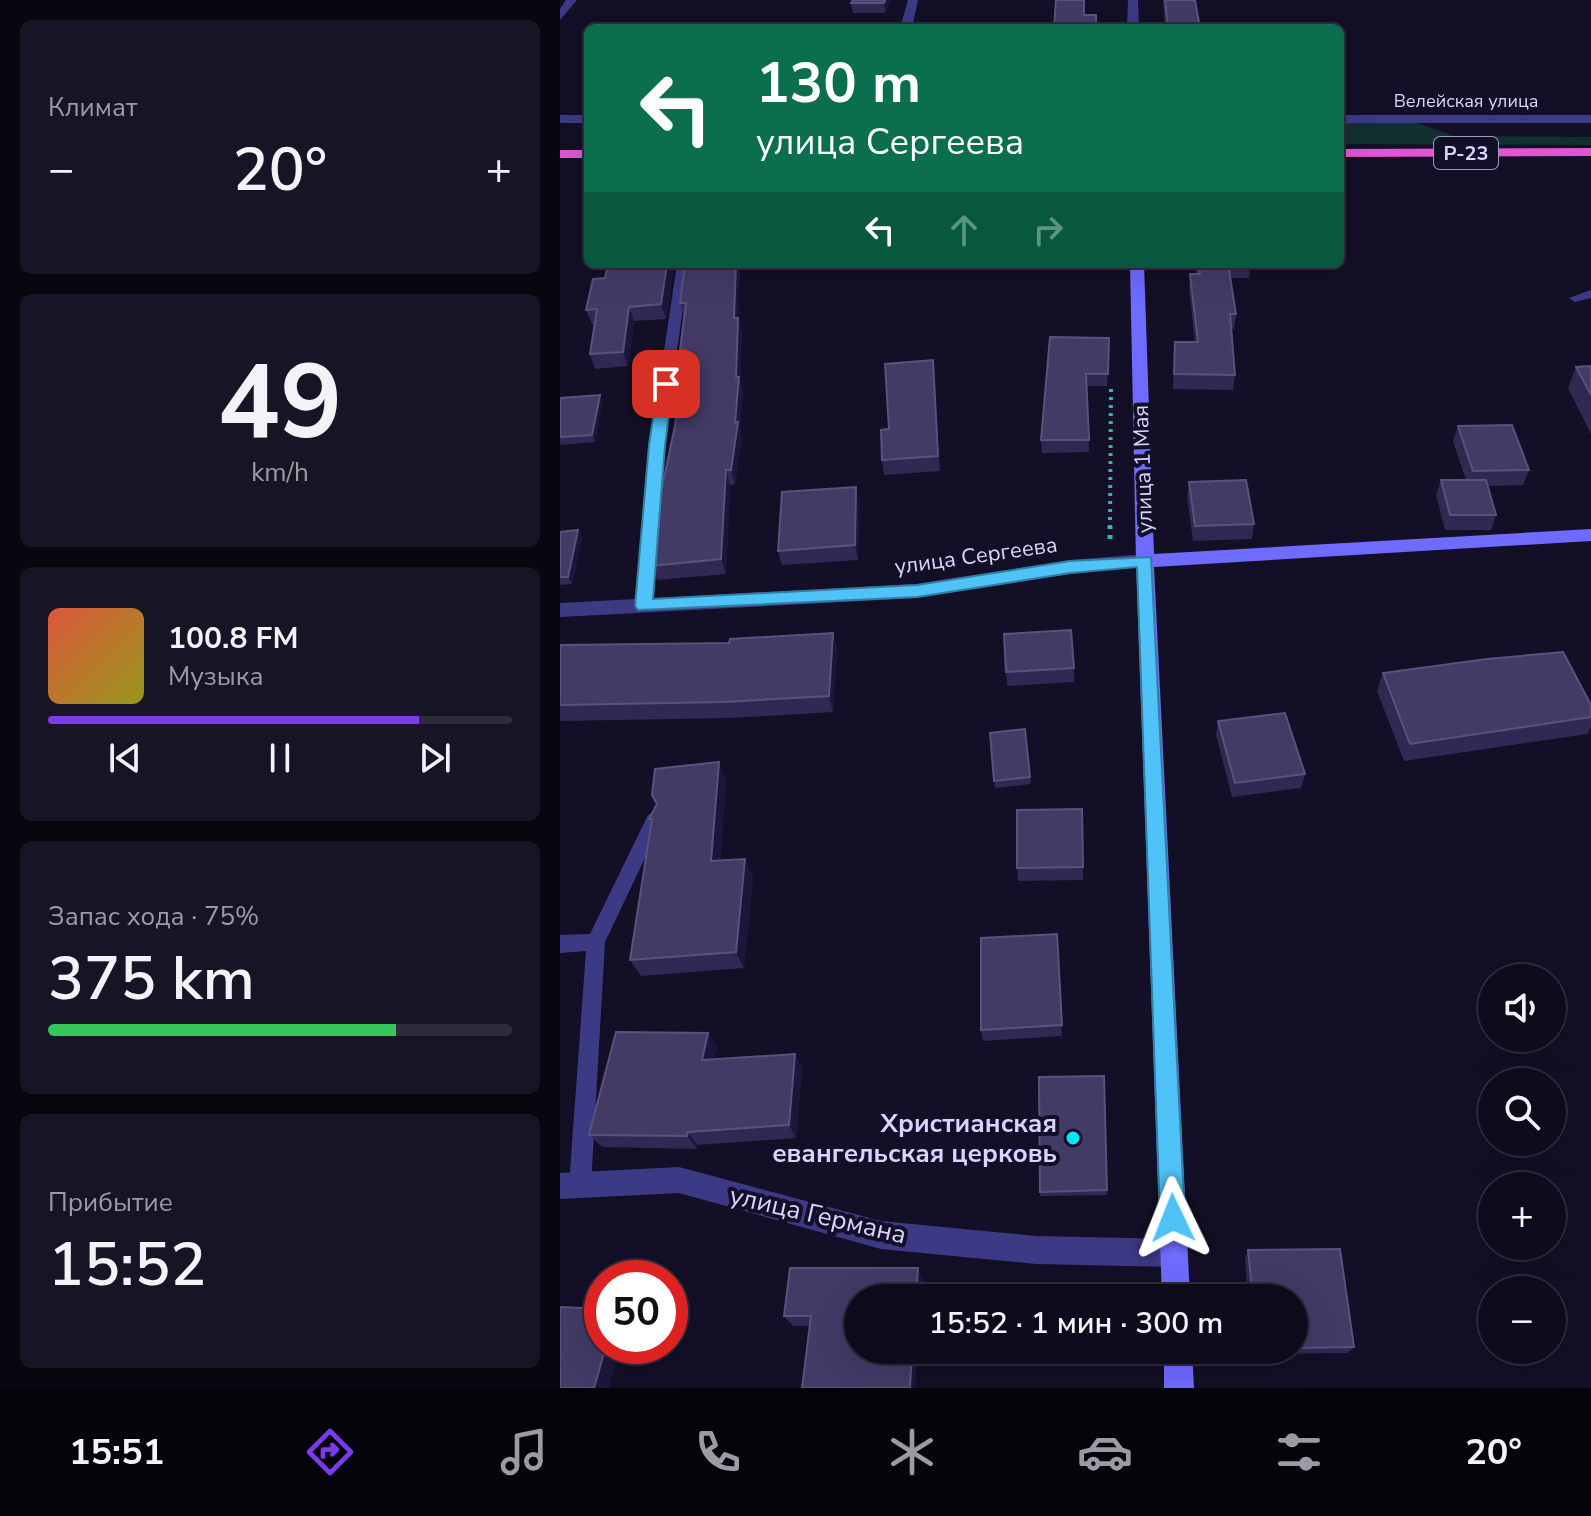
<!DOCTYPE html>
<html lang="ru">
<head>
<meta charset="utf-8">
<style>
  :root { --surface:#0e0b1c; --page:#171425; --text:#f1f3f6; --muted:#9b9ba3; --line:#2e2b3b; --accent:#7c3aed }
  body { margin:0; font-family:"Nunito Sans",sans-serif; background:var(--page); color:var(--text); height:100vh; display:flex; flex-direction:column; font-size:30px; white-space:nowrap }
  * { box-sizing:border-box; margin:0 }
  p { font-size:26px; color:var(--muted) }
  .icon { flex:none; width:44px; height:44px; fill:none; stroke:currentColor; stroke-width:2; stroke-linecap:round; stroke-linejoin:round }
  .map { position:relative; flex:1; overflow:hidden }
  .drawer { display:flex; flex-direction:column; gap:20px; padding:20px; background:#08060f; width:560px }
  .drawer>* { flex:none }
  .banner { position:absolute; left:24px; top:24px; width:760px; height:244px; border-radius:12px; box-shadow:0 8px 32px #0002,0 0 0 2px var(--line); background:#0b6e4f; color:#fff; overflow:hidden }
  .fabs { position:absolute; left:918px; top:964px; display:grid; gap:16px }
  .fabs a { display:grid; place-items:center; width:88px; height:88px; border-radius:50%; background:var(--surface); box-shadow:0 8px 32px #0002,0 0 0 2px var(--line); font-size:40px }
  .speed { position:absolute; left:24px; top:1260px; display:flex; gap:16px; font-size:40px; font-weight:700; text-align:center }
  .speed>* { display:grid; place-content:center; width:104px; height:104px; border-radius:50%; background:var(--surface); box-shadow:0 8px 32px #0002,0 0 0 2px var(--line); line-height:1 }
  .speed .limit { border:12px solid #d22; background:#fff; color:#111 }
  .pin { position:absolute; display:grid; place-items:center; width:68px; height:68px; color:#fff; margin:-34px; border-radius:16px; box-shadow:0 4px 12px #0006 }
  .me { position:absolute; width:88px; margin:-44px; rotate:358deg; stroke-linejoin:round; filter:drop-shadow(0 0 6px #0008) }
  .turn { display:flex; align-items:center; gap:28px; height:168px; padding:0 40px; font-size:36px }
  .turn .icon { width:104px; height:104px; stroke-width:2.5 }
  .turn b { display:block; font-size:56px; line-height:68px }
  .lanes { display:flex; align-items:center; height:76px; padding:0 40px; background:#0003; justify-content:center; gap:40px; direction:ltr }
  .lanes .off { opacity:.35 }
  .big { font-size:60px; font-weight:600; line-height:1.1 }
  .drawer .tile { flex:1; display:flex; flex-direction:column; justify-content:center; gap:12px; min-width:0; padding:0 28px; border-radius:12px; background:var(--page) }
  .drawer .dial { align-items:center; gap:0 }
  .dial b { font-size:104px; line-height:1 }
  .song { display:flex; align-items:center; gap:24px }
  .cover { width:96px; height:96px; border-radius:12px; background:linear-gradient(135deg,hsl(10 70% 55%),hsl(60 70% 35%)) }
  .played { height:8px; border-radius:4px; background:linear-gradient(90deg,var(--accent) 80%,var(--line) 80%) }
  .keys { display:flex; justify-content:space-around; direction:ltr }
  .heat { display:flex; justify-content:space-between; align-items:center; font-size:44px; direction:ltr }
  .charge { height:12px; border-radius:6px; background:linear-gradient(90deg,#34c759 75%,var(--line) 0) }
  .trip { position:absolute; left:284px; top:1284px; width:464px; height:80px; border-radius:40px; background:var(--surface); box-shadow:0 8px 32px #0002,0 0 0 2px var(--line); font-weight:600; line-height:80px; text-align:center }
  .tabs { display:flex; height:128px; justify-content:space-around; align-items:center; background:#06040b; color:var(--muted) }
  .tabs .icon { width:56px; height:56px }
  .tabs .on { color:var(--accent) }
  .tabs b { font-size:36px; color:var(--text) }
  main { display:flex; flex:1; min-height:0 }
  .map>svg:first-child { display:block }
</style>
</head>
<body>
<main>
<section class="drawer">
<div class="tile"><p>Климат</p>
<div class="heat"><a>−</a><b class="big">20°</b><a>+</a></div>
</div>
<div class="tile dial"><b>49</b><p>km/h</p></div>
<div class="tile">
<div class="song"><i class="cover"></i><div><b>100.8 FM</b><p>Музыка</p></div></div>
<div class="played"></div>
<div class="keys"><svg class="icon" aria-label="previous" viewBox="0 0 24 24"><path d="M18 5L8 12l10 7zM5 5v14"/></svg><svg class="icon" aria-label="pause" viewBox="0 0 24 24"><path d="M8 5v14M16 5v14"/></svg><svg class="icon" aria-label="next" viewBox="0 0 24 24"><path d="M6 5l10 7-10 7zM19 5v14"/></svg></div>
</div>
<div class="tile"><p>Запас хода · 75%</p><b class="big">375 km</b><div class="charge"></div></div>
<div class="tile"><p>Прибытие</p><b class="big">15:52</b></div>
</section>
<div class="map">
<svg width="1031" height="1388" viewBox="0 0 1031 1388">
  <rect width="100%" height="100%" fill="#130f26"/>
  <polygon fill="#12302f" points="781,122 858,123 894,136 1031,137 1031,145 780,144"/>
  <g fill="none" stroke-linecap="round" stroke-linejoin="round">
    <polyline stroke="#2fb8b0" stroke-width="4" stroke-dasharray="3 5" stroke-linecap="butt" points="550,528 551,385"/>
    <polyline stroke="#2fb8b0" stroke-width="5" stroke-dasharray="4 6" stroke-linecap="butt" points="550,539 550,526"/>
    <g fill="#3d3a85" fill-rule="evenodd">
      <polygon points="117,264 129,264 104,445 92,606 84,612 76,606 90,445"/>
      <polygon points="1031,290 1031,298 1015,302 1009,298"/>
      <polygon points="94,813 100,815 103,820 45,942 31,1185 27,1192 20,1196 13,1192 9,1185 26,951 0,953 0,935 30,934 88,815"/>
    </g>
    <g fill="#3d3a85" fill-rule="evenodd">
      <polygon points="6,0 17,0 0,20 0,9"/>
      <polygon points="348,0 358,0 352,28 340,28"/>
      <polygon points="568,0 578,0 579,28 567,28"/>
      <rect x="0" y="115" width="28" height="8"/>
      <rect x="780" y="115" width="251" height="8"/>
      <polygon points="585,554 594,561 591,566 510,574 357,598 0,617 0,603 357,584 510,560"/>
      <polygon points="119,1167 321,1221 476,1236 614,1239 624,1243 628,1253 624,1263 614,1267 476,1264 321,1249 119,1193 0,1199 0,1173"/>
    </g>
    <g fill="#6f6bff" fill-rule="evenodd">
      <polygon points="570,264 584,264 594,554 1031,529 1031,541 594,567 630,1298 602,1298 576,561"/>
      <polygon points="604,1350 632,1350 634,1388 604,1388"/>
    </g>
    <g fill="#e055d1" fill-rule="evenodd">
      <polygon points="1031,148 1031,156 780,157 780,149"/>
      <rect x="0" y="150" width="28" height="8"/>
    </g>
  </g>
  <g fill="#312854">
    <polygon points="293,0 331,0 325,13 293,13 291,3"/>
    <polygon points="603,0 635,0 640,28 605,28"/>
    <polygon points="48,264 114,264 106,319 74,321 68,366 35,369 30,354 35,324 32,324 26,310 45,278"/>
    <polygon points="125,264 180,264 178,318 182,332 180,380 183,391 180,428 182,437 175,484 170,485 166,574 97,580 91,566 115,426 123,360 120,350 124,316 120,303"/>
    <polygon points="635,264 691,264 689,278 671,278 676,314 674,329 672,329 675,375 673,390 613,389 615,342 635,342 629,289 630,274 636,274"/>
    <polygon points="549,338 547,386 527,386 529,452 482,453 481,440"/>
    <polygon points="373,360 380,471 324,475 322,460 329,429"/>
    <polygon points="1031,366 1031,434 1008,388 1016,367"/>
    <polygon points="40,395 42,402 35,442 0,445 0,398"/>
    <polygon points="898,426 969,470 963,485 928,486 936,515 931,530 885,530 876,495 881,480 906,480 893,441"/>
    <polygon points="629,482 694,524 692,539 633,541 627,497"/>
    <polygon points="299,502 298,560 222,565 218,551"/>
    <polygon points="18,530 22,538 12,584 0,585 0,532"/>
    <polygon points="273,633 277,649 273,712 170,718 0,721 0,645 169,643"/>
    <polygon points="444,634 514,668 514,682 447,686"/>
    <polygon points="823,673 1031,705 1031,727 1027,734 844,761 817,691"/>
    <polygon points="658,721 745,774 741,788 672,797 656,735"/>
    <polygon points="465,729 471,784 435,788 430,733"/>
    <polygon points="166,781 160,861 193,876 184,968 81,976 70,960 92,823 89,819"/>
    <polygon points="523,867 523,880 458,881 457,868"/>
    <polygon points="497,934 502,1036 423,1041 421,1030"/>
    <polygon points="157,1047 154,1059 235,1054 242,1068 236,1138 137,1145 137,1149 42,1147 29,1135"/>
    <polygon points="479,1077 547,1190 547,1195 480,1196"/>
    <polygon points="688,1250 794,1347 788,1353 694,1354 693,1350 734,1350 734,1298 688,1298 685,1258"/>
    <polygon points="363,1279 249,1326 233,1326 224,1316"/>
  </g>
  <g fill="#1d163a">
    <polygon points="325,0 331,0 325,13 324,3"/>
    <polygon points="107,264 114,264 106,319 101,304"/>
    <polygon points="176,264 180,264 178,318 182,332 180,380 183,391 180,428 182,437 175,484 171,470 175,423 176,377 174,318"/>
    <polygon points="69,307 74,321 68,366 63,352"/>
    <polygon points="373,360 374,375 380,471 378,456"/>
    <polygon points="40,395 42,402 35,442 32,435"/>
    <polygon points="166,470 170,485 166,574 161,559"/>
    <polygon points="296,487 299,502 298,560 295,545"/>
    <polygon points="18,530 22,538 12,584 8,577"/>
    <polygon points="273,633 277,649 273,712 269,696"/>
    <polygon points="159,762 166,781 159,879 151,861"/>
    <polygon points="185,859 193,876 184,968 176,952"/>
    <polygon points="148,1033 157,1047 151,1073 142,1060"/>
    <polygon points="235,1054 242,1068 236,1138 229,1125"/>
    <polygon points="128,1132 137,1145 137,1149 127,1136"/>
    <polygon points="358,1268 363,1279 361,1298 356,1298"/>
    <polygon points="46,1346 60,1346 49,1388 34,1388"/>
    <polygon points="352,1350 358,1350 355,1388 350,1388"/>
  </g>
  <g fill="#433a66" stroke="#5a527e" stroke-width="2">
    <polygon points="293,0 325,0 324,3 291,3"/>
    <polygon points="496,0 524,0 524,15 536,15 536,28 494,28"/>
    <polygon points="605,0 635,0 640,28 608,28"/>
    <polygon points="48,264 107,264 101,304 69,307 63,352 30,354 37,309 26,310 33,279 45,278"/>
    <polygon points="125,264 176,264 174,318 178,318 176,377 179,377 175,423 178,422 171,470 166,470 161,559 91,566 95,520 115,426 125,350 120,350 126,303 120,303"/>
    <polygon points="638,264 668,264 676,314 670,314 675,375 614,374 615,342 638,342 630,274 640,274"/>
    <polygon points="490,337 549,338 548,374 526,374 529,440 481,440"/>
    <polygon points="373,360 378,456 322,460 321,430 329,429 325,364"/>
    <polygon points="1031,366 1031,395 1016,367"/>
    <polygon points="40,395 32,435 0,437 0,398"/>
    <polygon points="952,425 969,470 913,471 898,426"/>
    <polygon points="686,480 694,524 635,526 629,482"/>
    <polygon points="881,480 926,480 936,515 890,515"/>
    <polygon points="296,487 295,545 218,551 222,492"/>
    <polygon points="18,530 8,577 0,577 0,532"/>
    <polygon points="511,630 514,668 446,672 444,634"/>
    <polygon points="273,633 269,696 164,702 0,705 0,645 169,643 170,639"/>
    <polygon points="1003,652 1031,705 1031,717 850,744 823,673 927,659"/>
    <polygon points="725,713 745,774 675,783 658,721"/>
    <polygon points="465,729 470,777 434,781 430,733"/>
    <polygon points="159,762 151,861 185,859 176,952 70,960 92,819 89,819 97,804 92,795 95,769"/>
    <polygon points="522,809 523,867 457,868 457,810"/>
    <polygon points="497,934 502,1025 421,1030 421,938"/>
    <polygon points="56,1032 148,1033 142,1060 235,1054 229,1125 128,1132 127,1136 29,1135"/>
    <polygon points="544,1076 547,1190 480,1192 479,1077"/>
    <polygon points="780,1249 794,1347 734,1348 734,1298 693,1298 688,1250"/>
    <polygon points="230,1268 358,1268 356,1298 298,1298 298,1350 352,1350 350,1388 242,1388 251,1316 224,1316"/>
    <polygon points="0,1307 42,1309 42,1346 46,1346 34,1388 0,1388"/>
  </g>
  <polygon fill="#4fc3f7" stroke="#337fa1" stroke-width="2" points="106,380 113,384 105,445 93,599 357,585 510,561 591,557 625,1218 621,1226 613,1230 604,1226 600,1218 577,567 510,573 357,597 78,610 75,606 89,445 98,384"/>
  <circle fill="#00e5ff" stroke="#130f26" stroke-width="3" cx="513" cy="1138" r="8"/>
  <g text-anchor="middle" dominant-baseline="central" stroke-width="8" stroke-linejoin="round" paint-order="stroke">
    <g font-size="18" fill="#d9d4ff" stroke="#130f26">
      <text x="906" y="101">Велейская улица</text>
    </g>
    <rect fill="#130f26" stroke="#9e99be" stroke-width="2" x="874" y="137" width="64" height="32" rx="6"/>
    <g font-size="20" font-weight="bold" fill="#d9d4ff">
      <text x="906" y="153">Р-23</text>
    </g>
    <g font-size="22" fill="#d9d4ff" stroke="#130f26">
      <text transform="translate(583 469) rotate(-92)">улица 1 Мая</text>
      <text transform="translate(416 556) rotate(-8)">улица Сергеева</text>
    </g>
    <g font-size="26" font-weight="bold" fill="#d9d4ff" stroke="#130f26" text-anchor="end">
      <text x="497" y="1123">Христианская<tspan x="497" dy="30">евангельская церковь</tspan></text>
    </g>
    <g font-size="26" fill="#d9d4ff" stroke="#130f26">
      <text transform="translate(258 1215) rotate(13)">улица Германа</text>
    </g>
  </g>
</svg>
<div class="fabs">
<a><svg class="icon" aria-label="sound" viewBox="0 0 24 24"><path d="M4 9h4l5-4v14l-5-4H4zM17 9q2 3 0 6"/></svg></a>
<a><svg class="icon" aria-label="search" viewBox="0 0 24 24"><circle cx="10" cy="10" r="6"/><path d="M15 15l6 6"/></svg></a>
<a>+</a>
<a>−</a>
</div>
<div class="speed"><div class="limit">50</div></div>
<div class="pin" style="left:106px;top:384px;background:#d93025"><svg class="icon" aria-label="arrive" viewBox="0 0 24 24"><path d="M6 21V4h12l-3 4 3 4H6"/></svg></div>
<svg class="me" style="left:613px;top:1218px" viewBox="-20 -20 40 40"><path d="M0-17L14 15 0 8-14 15z" fill="#4fc3f7" stroke="#fff" stroke-width="4"/></svg>
<div class="trip">15:52 · 1 мин · 300 m</div>
<div class="banner">
<div class="turn"><svg class="icon" aria-label="left" viewBox="0 0 24 24"><path d="M17 20v-9H6M10 6l-5 5 5 5"/></svg><div><b>130 m</b>улица Сергеева</div></div>
<div class="lanes"><svg class="icon" aria-label="left" viewBox="0 0 24 24"><path d="M17 20v-9H6M10 6l-5 5 5 5"/></svg><svg class="icon off" aria-label="ahead" viewBox="0 0 24 24"><path d="M12 20V5M6 11l6-6 6 6"/></svg><svg class="icon off" aria-label="right" viewBox="0 0 24 24"><path d="M7 20v-9h11M14 6l5 5-5 5"/></svg></div>
</div>
</div>
</main>
<nav class="tabs">
<b>15:51</b>
<svg class="icon on" aria-label="directions" viewBox="0 0 24 24"><path d="M12 3l9 9-9 9-9-9zM9 14v-3h6M13 9l2 2-2 2"/></svg>
<svg class="icon" aria-label="music" viewBox="0 0 24 24"><path d="M9 18V5l10-2v13"/><circle cx="6" cy="18" r="3"/><circle cx="16" cy="16" r="3"/></svg>
<svg class="icon" aria-label="phone" viewBox="0 0 24 24"><path d="M5 4h4l2 5-3 2q2 4 5 5l2-3 5 2v4C11 20 4 13 5 4z"/></svg>
<svg class="icon" aria-label="climate" viewBox="0 0 24 24"><path d="M12 3v18M4 7l16 10M4 17L20 7"/></svg>
<svg class="icon" aria-label="car" viewBox="0 0 24 24"><path d="M5 17H2v-5l4-1 3-4h7l3 4 3 1v5h-3M9 17h6M6 11h13"/><circle cx="7" cy="17" r="2"/><circle cx="17" cy="17" r="2"/></svg>
<svg class="icon" aria-label="filters" viewBox="0 0 24 24"><path d="M4 7h16M4 17h16"/><circle cx="9" cy="7" r="2"/><circle cx="15" cy="17" r="2"/></svg>
<b>20°</b>
</nav>
</body>
</html>
